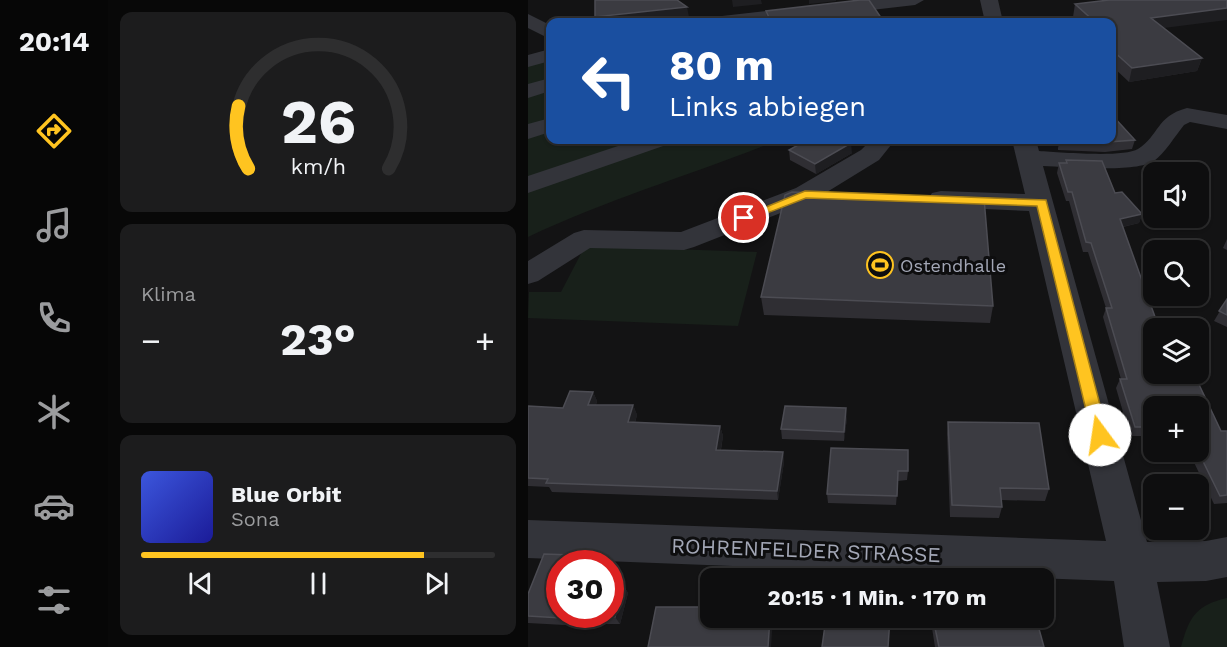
<!DOCTYPE html>
<html lang="de">
<head>
<meta charset="utf-8">
<style>
  :root { --surface:#0e0e0f; --page:#1c1c1d; --text:#f1f3f6; --muted:#9b9c9e; --line:#2e2e2f; --accent:#ffc420 }
  body { margin:0; font-family:"Work Sans",sans-serif; background:var(--page); color:var(--text); height:100vh; display:flex; flex-direction:column; font-size:22px; white-space:nowrap }
  * { box-sizing:border-box; margin:0 }
  p { font-size:20px; color:var(--muted) }
  .icon { flex:none; width:33px; height:33px; fill:none; stroke:currentColor; stroke-width:2; stroke-linecap:round; stroke-linejoin:round }
  .map { position:relative; flex:1; overflow:hidden }
  .details { display:flex; flex-direction:column; gap:12px; padding:12px; background:#080808; width:420px }
  .details>* { flex:none }
  .hud { position:absolute; left:18px; top:18px; width:570px; height:126px; border-radius:12px; box-shadow:0 2px 4px #0004,0 0 0 2px var(--line); background:#1a4fa0; color:#fff; overflow:hidden }
  .fabs { position:absolute; left:615px; top:162px; display:grid; gap:12px }
  .fabs a { display:grid; place-items:center; width:66px; height:66px; border-radius:12px; background:var(--surface); box-shadow:0 2px 4px #0004,0 0 0 2px var(--line); font-size:30px }
  .speed { position:absolute; left:18px; top:550px; display:flex; gap:12px; font-size:30px; font-weight:700; text-align:center }
  .speed>* { display:grid; place-content:center; width:78px; height:78px; border-radius:50%; background:var(--surface); box-shadow:0 2px 4px #0004,0 0 0 2px var(--line); line-height:1 }
  .speed .limit { border:9px solid #d22; background:#fff; color:#111 }
  .pin { position:absolute; display:grid; place-items:center; width:51px; height:51px; color:#fff; margin:-26px; border:3px solid #fff; border-radius:50%; box-shadow:0 2px 6px #0007 }
  .me { position:absolute; width:66px; margin:-33px; rotate:346deg; stroke-linejoin:round; filter:drop-shadow(0 0 4px #0008) }
  .turn { display:flex; align-items:center; gap:21px; height:126px; padding:0 24px; font-size:27px }
  .turn .icon { width:78px; height:78px; stroke-width:2.5 }
  .turn b { display:block; font-size:42px; line-height:51px }
  .big { font-size:45px; font-weight:700; line-height:1.1 }
  .details .tile { flex:1; display:flex; flex-direction:column; justify-content:center; gap:9px; min-width:0; padding:0 21px; border-radius:12px; background:var(--page) }
  .details .dial { align-items:center; gap:0 }
  .dial svg { height:156px; overflow:visible; fill:none; stroke:var(--line); stroke-width:7; stroke-linecap:round; text-anchor:middle }
  .dial text { fill:var(--text); stroke:none }
  .song { display:flex; align-items:center; gap:18px }
  .cover { width:72px; height:72px; border-radius:9px; background:linear-gradient(135deg,hsl(230 70% 55%),hsl(240 70% 35%)) }
  .played { height:6px; border-radius:3px; background:linear-gradient(90deg,var(--accent) 80%,var(--line) 80%) }
  .keys { display:flex; justify-content:space-around; direction:ltr }
  .heat { display:flex; justify-content:space-between; align-items:center; font-size:33px; direction:ltr }
  .trip { position:absolute; left:172px; top:568px; width:354px; height:60px; border-radius:12px; background:var(--surface); box-shadow:0 2px 4px #0004,0 0 0 2px var(--line); font-weight:700; line-height:60px; text-align:center }
  main { display:flex; flex:1; min-height:0 }
  .tabs { display:flex; flex-direction:column; width:108px; justify-content:space-around; align-items:center; background:#060606; color:var(--muted) }
  .tabs .icon { width:42px; height:42px }
  .tabs .on { color:var(--accent) }
  .tabs b { font-size:27px; color:var(--text) }
  .map>svg:first-child { display:block }
</style>
</head>
<body>
<main>
<nav class="tabs">
<b>20:14</b>
<svg class="icon on" aria-label="directions" viewBox="0 0 24 24"><path d="M12 3l9 9-9 9-9-9zM9 14v-3h6M13 9l2 2-2 2"/></svg>
<svg class="icon" aria-label="music" viewBox="0 0 24 24"><path d="M9 18V5l10-2v13"/><circle cx="6" cy="18" r="3"/><circle cx="16" cy="16" r="3"/></svg>
<svg class="icon" aria-label="phone" viewBox="0 0 24 24"><path d="M5 4h4l2 5-3 2q2 4 5 5l2-3 5 2v4C11 20 4 13 5 4z"/></svg>
<svg class="icon" aria-label="climate" viewBox="0 0 24 24"><path d="M12 3v18M4 7l16 10M4 17L20 7"/></svg>
<svg class="icon" aria-label="car" viewBox="0 0 24 24"><path d="M5 17H2v-5l4-1 3-4h7l3 4 3 1v5h-3M9 17h6M6 11h13"/><circle cx="7" cy="17" r="2"/><circle cx="17" cy="17" r="2"/></svg>
<svg class="icon" aria-label="filters" viewBox="0 0 24 24"><path d="M4 7h16M4 17h16"/><circle cx="9" cy="7" r="2"/><circle cx="15" cy="17" r="2"/></svg>
</nav>
<section class="details">
<div class="tile dial"><svg viewBox="0 0 100 80">
<path d="M14 69A42 42 0 1 1 86 69"/>
<path d="M14 69A42 42 0 0 1 9 37" stroke="#ffc420"/>
<text x="50" y="56" font-size="32" font-weight="700">26</text>
<text x="50" y="72" font-size="11">km/h</text>
</svg></div>
<div class="tile"><p>Klima</p>
<div class="heat"><a>−</a><b class="big">23°</b><a>+</a></div>
</div>
<div class="tile">
<div class="song"><i class="cover"></i><div><b>Blue Orbit</b><p>Sona</p></div></div>
<div class="played"></div>
<div class="keys"><svg class="icon" aria-label="previous" viewBox="0 0 24 24"><path d="M18 5L8 12l10 7zM5 5v14"/></svg><svg class="icon" aria-label="pause" viewBox="0 0 24 24"><path d="M8 5v14M16 5v14"/></svg><svg class="icon" aria-label="next" viewBox="0 0 24 24"><path d="M6 5l10 7-10 7zM19 5v14"/></svg></div>
</div>
</section>
<div class="map">
<svg width="699" height="647" viewBox="0 0 699 647">
  <rect width="100%" height="100%" fill="#131314"/>
  <g fill="#18201a">
    <path d="M22 53V140H250C167 174 81 198 0 237V56Z"/>
    <polygon points="57,246 229,252 210,326 0,318 1,292 33,292"/>
    <path d="M699 598V647H653C661 617 668 605 699 598Z"/>
  </g>
  <g fill="none" stroke-linecap="round" stroke-linejoin="round">
    <g fill="#33343a" fill-rule="evenodd">
      <polygon points="339,0 396,0 387,5 239,22 185,22 194,16"/>
      <polygon points="452,0 470,0 475,22 457,22"/>
      <polygon points="0,14 22,25 22,39 0,28"/>
      <polygon points="22,49 22,61 0,67 0,55"/>
      <polygon points="22,78 22,91 0,98 0,84"/>
      <path d="M659 108 699 115V129L662 122 656 125C647 136 637 153 626 161 608 173 539 167 515 166L619 542 678 541 699 537V577L678 581 629 582 642 647H596L586 581 0 558V520L578 541 501 211 413 207 404 205 400 199 404 193 413 191 497 194 484 140H508L511 151C530 152 595 158 610 149 631 136 628 116 659 108Z"/>
      <polygon points="22,118 22,132 0,139 0,124"/>
      <polygon points="108,140 142,140 138,145 0,193 0,176"/>
      <polygon points="343,140 367,140 351,160 286,200 166,247 156,250 62,248 10,281 0,284 0,261 46,233 56,230 153,232 268,188 333,150"/>
    </g>
  </g>
  <g fill="#2f2e33">
    <polygon points="547,4 636,28 674,58 669,71 601,82 584,66 584,22 551,22 545,17"/>
    <polygon points="238,11 356,22 239,22"/>
    <polygon points="532,140 607,140 604,149 577,152 530,150 530,148"/>
    <polygon points="261,150 324,153 288,174 262,160"/>
    <polygon points="538,160 574,161 587,193 594,192 614,214 611,223 595,227 631,328 626,328 626,374 666,374 693,431 699,431 699,503 686,504 661,452 670,452 670,406 626,406 626,436 602,436 588,388 592,379 593,379 575,317 578,308 560,252 555,252 541,201 538,201 529,173 531,163 537,163"/>
    <polygon points="699,239 699,250 695,248"/>
    <polygon points="233,297 465,306 462,323 236,315"/>
    <polygon points="699,299 699,327 686,321"/>
    <polygon points="65,392 69,401 68,405 105,405 109,415 107,423 192,426 195,436 193,450 255,452 256,462 250,500 24,492 21,487 0,486 0,406 35,408"/>
    <polygon points="319,418 316,441 254,439 253,429"/>
    <polygon points="420,422 521,489 517,501 473,500 474,507 471,518 422,517 419,434"/>
    <polygon points="303,448 380,471 379,480 370,481 368,505 300,503 299,494"/>
    <polygon points="76,563 32,615 95,585 100,593 92,624 56,624 55,626 0,623 0,594"/>
    <polygon points="405,618 516,647 407,647 404,628"/>
  </g>
  <g fill="#1e1e21">
    <polygon points="204,0 233,0 234,4 205,7"/>
    <polygon points="281,0 308,0 308,1 281,4"/>
    <polygon points="159,7 162,22 68,22 67,17"/>
    <polygon points="699,8 699,20 620,30 623,18"/>
    <polygon points="674,58 669,71 601,82 604,68"/>
    <polygon points="323,143 324,153 288,174 287,164"/>
    <polygon points="614,214 611,223 589,228 592,219"/>
    <polygon points="65,392 69,401 64,414 60,405"/>
    <polygon points="105,405 109,415 104,432 100,422"/>
    <polygon points="318,408 319,418 316,441 316,432"/>
    <polygon points="192,426 195,436 191,459 188,450"/>
    <polygon points="255,452 256,462 250,500 249,491"/>
    <polygon points="71,556 76,563 76,564 69,564"/>
    <polygon points="95,585 100,593 92,624 87,617"/>
    <polygon points="50,617 56,624 55,626 50,619"/>
    <polygon points="242,618 245,618 243,647 240,647"/>
  </g>
  <g fill="#3b3b41" stroke="#4c4c53" stroke-width="1.5">
    <polygon points="67,0 149,0 159,7 67,17"/>
    <polygon points="332,0 341,0 356,22 243,22 238,11"/>
    <polygon points="581,0 699,0 699,8 623,18 674,58 604,68 584,50 584,22 567,22 547,4"/>
    <polygon points="584,115 607,140 580,142 532,141 532,140 584,140"/>
    <polygon points="279,140 316,140 323,143 287,164 261,150"/>
    <polygon points="538,160 574,161 587,193 594,192 614,214 592,219 631,328 626,328 626,374 666,374 693,431 699,431 699,495 692,496 670,451 670,406 626,406 626,427 607,427 592,379 599,379 578,308 584,308 563,243 558,242 544,192 540,192 531,163 539,163"/>
    <polygon points="264,192 456,198 465,306 233,297 257,195"/>
    <polygon points="699,299 699,315 691,311"/>
    <polygon points="42,391 65,392 60,405 105,405 100,422 192,426 188,450 255,452 249,491 18,483 20,479 0,478 0,406 35,408"/>
    <polygon points="257,406 318,408 316,432 253,429"/>
    <polygon points="420,422 511,423 521,489 472,488 474,507 424,505"/>
    <polygon points="303,448 380,450 380,471 370,471 369,496 299,494"/>
    <polygon points="16,554 71,556 69,564 32,564 32,615 82,615 82,585 95,585 87,617 50,617 50,619 0,616 0,594"/>
    <polygon points="271,568 271,579 241,579 242,570"/>
    <polygon points="128,607 183,607 183,618 242,618 240,647 120,647"/>
    <polygon points="298,618 362,618 360,647 294,647"/>
    <polygon points="405,618 508,618 516,647 411,647"/>
  </g>
  <polygon fill="#ffc420" stroke="#a67f15" stroke-width="1.5" points="277,191 518,200 580,435 577,440 572,442 564,435 509,206 278,198 221,220 211,218"/>
  <defs>
    <symbol id="stadium-ring" viewBox="-11 -11 22 22"><circle r="9.5" fill="#0e0e0f" stroke="#ffc420" stroke-width="1.5"/><path d="M0-5a6.5 5 0 1 0 0 10a6.5 5 0 1 0 0-10ZM-3.5-1.8h7v3.6h-7Z" fill="#ffc420"/></symbol>
  </defs>
  <g fill-rule="evenodd">
    <use href="#stadium-ring" x="337" y="250" width="30" height="30"/>
  </g>
  <g text-anchor="middle" dominant-baseline="central" stroke-width="6" stroke-linejoin="round" paint-order="stroke">
    <g font-size="18" fill="#a3a7b6" stroke="#0e0e0f" text-anchor="start">
      <text x="372" y="265">Ostendhalle</text>
    </g>
    <g font-size="21" fill="#a3a7b6" stroke="#0e0e0f">
      <text transform="translate(278 550) rotate(2)">ROHRENFELDER STRASSE</text>
    </g>
  </g>
</svg>
<div class="fabs">
<a><svg class="icon" aria-label="sound" viewBox="0 0 24 24"><path d="M4 9h4l5-4v14l-5-4H4zM17 9q2 3 0 6"/></svg></a>
<a><svg class="icon" aria-label="search" viewBox="0 0 24 24"><circle cx="10" cy="10" r="6"/><path d="M15 15l6 6"/></svg></a>
<a><svg class="icon" aria-label="layers" viewBox="0 0 24 24"><path d="M12 4l9 5-9 5-9-5zM3 14l9 5 9-5"/></svg></a>
<a>+</a>
<a>−</a>
</div>
<div class="speed"><div class="limit">30</div></div>
<div class="pin" style="left:216px;top:218px;background:#d93025"><svg class="icon" aria-label="arrive" viewBox="0 0 24 24"><path d="M6 21V4h12l-3 4 3 4H6"/></svg></div>
<svg class="me" style="left:572px;top:435px" viewBox="-20 -20 40 40"><circle r="19" fill="#fff"/><path d="M0-13L10 11 0 6-10 11z" fill="#ffc420"/></svg>
<div class="trip">20:15 · 1 Min. · 170 m</div>
<div class="hud">
<div class="turn"><svg class="icon" aria-label="left" viewBox="0 0 24 24"><path d="M17 20v-9H6M10 6l-5 5 5 5"/></svg><div><b>80 m</b>Links abbiegen</div></div>
</div>
</div>
</main>
</body>
</html>
